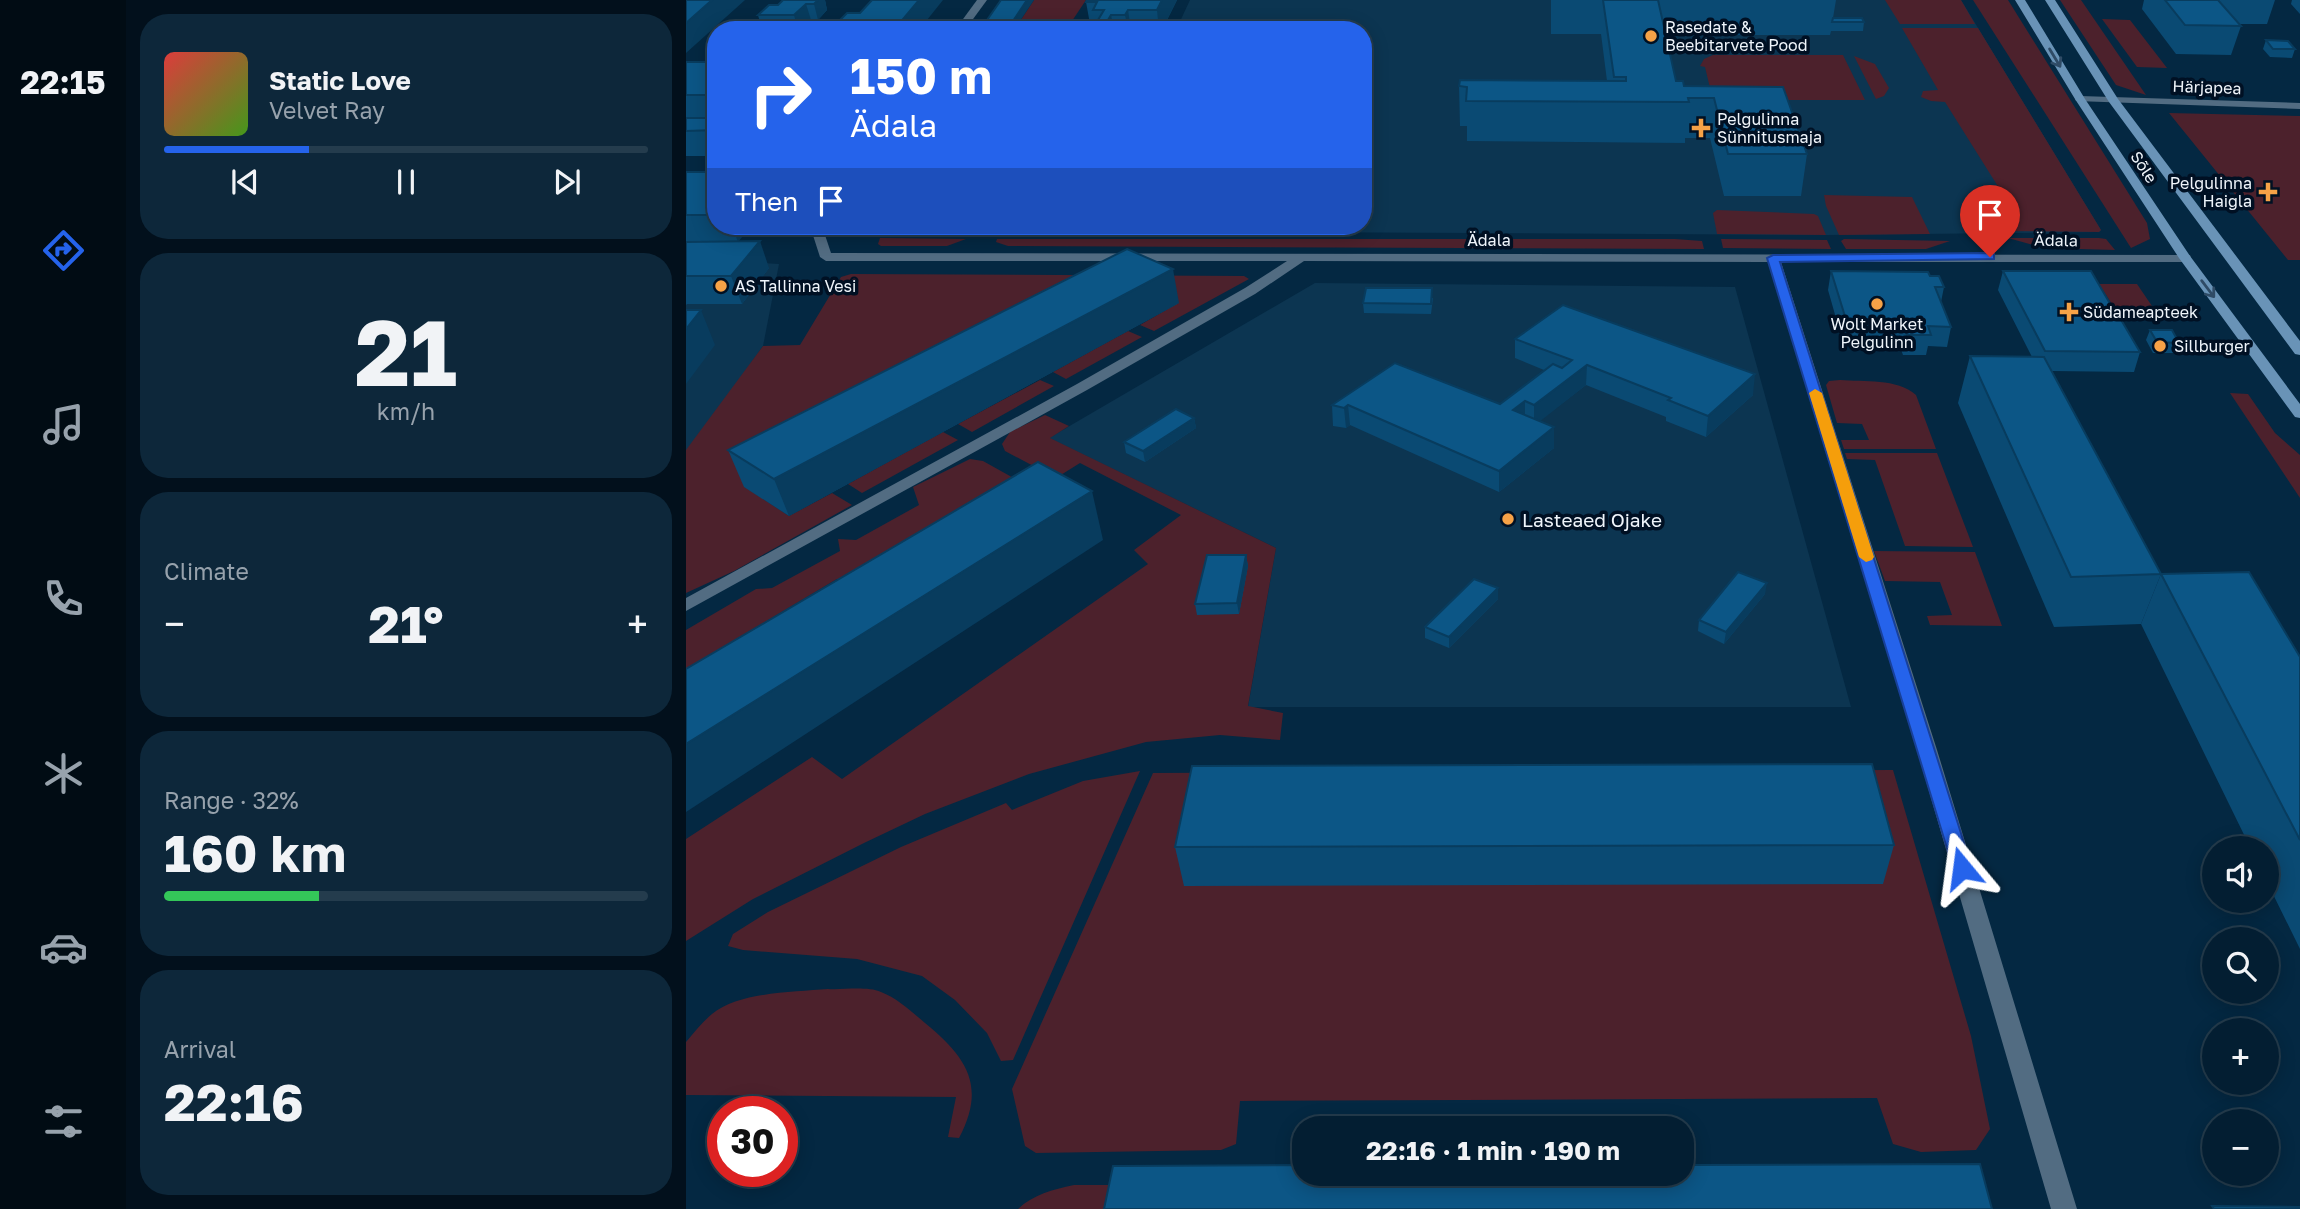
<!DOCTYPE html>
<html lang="en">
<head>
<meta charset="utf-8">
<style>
  :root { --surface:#031e32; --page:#0d273a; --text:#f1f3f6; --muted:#97a2ac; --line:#243c4d; --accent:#2563eb }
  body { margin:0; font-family:"Golos Text",sans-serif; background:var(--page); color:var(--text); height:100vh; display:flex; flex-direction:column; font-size:26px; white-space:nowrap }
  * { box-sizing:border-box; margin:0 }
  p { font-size:23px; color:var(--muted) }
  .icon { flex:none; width:38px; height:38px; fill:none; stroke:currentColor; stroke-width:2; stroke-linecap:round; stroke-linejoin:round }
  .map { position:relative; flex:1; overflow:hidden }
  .drawer { display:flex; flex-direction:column; gap:14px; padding:14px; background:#02101c; width:560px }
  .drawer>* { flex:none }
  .hud { position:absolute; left:21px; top:21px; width:665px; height:214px; border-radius:28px; box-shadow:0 4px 18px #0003,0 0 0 2px var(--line); background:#2563eb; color:#fff; overflow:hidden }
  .fabs { position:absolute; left:1516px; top:836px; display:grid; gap:14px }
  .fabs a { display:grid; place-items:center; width:77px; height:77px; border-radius:50%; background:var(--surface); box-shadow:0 4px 18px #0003,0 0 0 2px var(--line); font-size:35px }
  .speed { position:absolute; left:21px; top:1096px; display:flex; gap:14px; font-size:35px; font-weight:700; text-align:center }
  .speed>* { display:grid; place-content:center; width:91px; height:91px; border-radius:50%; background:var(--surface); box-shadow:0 4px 18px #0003,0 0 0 2px var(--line); line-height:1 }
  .speed .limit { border:10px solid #d22; background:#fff; color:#111 }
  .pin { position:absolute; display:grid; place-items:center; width:60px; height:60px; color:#fff; margin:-72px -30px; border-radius:50% 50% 50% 0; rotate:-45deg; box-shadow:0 0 7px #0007 }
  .pin .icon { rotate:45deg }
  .me { position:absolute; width:77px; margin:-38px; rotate:344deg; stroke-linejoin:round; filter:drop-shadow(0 0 5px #0008) }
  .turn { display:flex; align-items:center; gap:24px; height:147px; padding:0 28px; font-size:32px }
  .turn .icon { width:91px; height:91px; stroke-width:2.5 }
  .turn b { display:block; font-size:49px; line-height:60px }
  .then { display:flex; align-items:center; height:66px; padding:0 28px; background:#0003; gap:14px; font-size:26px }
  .big { font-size:52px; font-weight:700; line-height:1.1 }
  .drawer .widget { flex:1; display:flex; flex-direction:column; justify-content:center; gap:10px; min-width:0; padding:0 24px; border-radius:28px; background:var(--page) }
  .drawer .dial { align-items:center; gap:0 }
  .dial b { font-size:91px; line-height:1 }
  .song { display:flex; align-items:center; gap:21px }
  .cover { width:84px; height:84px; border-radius:10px; background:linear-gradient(135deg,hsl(0 70% 55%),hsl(100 70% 35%)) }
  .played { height:7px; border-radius:4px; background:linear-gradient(90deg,var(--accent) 30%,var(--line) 30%) }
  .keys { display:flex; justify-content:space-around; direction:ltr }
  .heat { display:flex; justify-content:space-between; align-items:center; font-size:38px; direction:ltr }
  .charge { height:10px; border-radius:5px; background:linear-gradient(90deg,#34c759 32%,var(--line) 0) }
  .trip { position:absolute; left:606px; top:1116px; width:402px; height:70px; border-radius:28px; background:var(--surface); box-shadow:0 4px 18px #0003,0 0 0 2px var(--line); font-weight:700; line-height:70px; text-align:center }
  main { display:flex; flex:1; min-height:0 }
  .menu { display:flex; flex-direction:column; width:126px; justify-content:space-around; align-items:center; background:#010c14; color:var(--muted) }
  .menu .icon { width:49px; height:49px }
  .menu .active { color:var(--accent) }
  .menu b { font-size:32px; color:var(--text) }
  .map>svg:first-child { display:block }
</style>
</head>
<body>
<main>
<nav class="menu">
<b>22:15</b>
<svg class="icon active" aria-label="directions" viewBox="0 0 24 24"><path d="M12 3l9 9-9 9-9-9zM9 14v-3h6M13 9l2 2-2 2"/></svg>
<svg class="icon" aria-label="music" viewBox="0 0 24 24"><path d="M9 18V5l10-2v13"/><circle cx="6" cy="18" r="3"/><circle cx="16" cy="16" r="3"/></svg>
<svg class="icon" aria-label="phone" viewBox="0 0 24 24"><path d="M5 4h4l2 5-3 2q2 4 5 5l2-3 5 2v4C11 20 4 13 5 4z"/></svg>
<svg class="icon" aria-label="climate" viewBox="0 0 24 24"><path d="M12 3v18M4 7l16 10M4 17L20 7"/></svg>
<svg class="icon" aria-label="car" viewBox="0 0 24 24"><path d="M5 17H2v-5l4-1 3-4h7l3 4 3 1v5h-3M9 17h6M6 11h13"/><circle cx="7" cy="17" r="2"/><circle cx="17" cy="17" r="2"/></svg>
<svg class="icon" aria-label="filters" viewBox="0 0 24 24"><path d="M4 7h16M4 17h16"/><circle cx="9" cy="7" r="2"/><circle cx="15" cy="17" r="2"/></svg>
</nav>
<section class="drawer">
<div class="widget">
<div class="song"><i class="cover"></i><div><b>Static Love</b><p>Velvet Ray</p></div></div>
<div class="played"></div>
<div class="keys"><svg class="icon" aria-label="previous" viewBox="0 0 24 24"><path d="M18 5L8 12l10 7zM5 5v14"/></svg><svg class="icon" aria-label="pause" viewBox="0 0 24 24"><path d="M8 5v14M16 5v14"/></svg><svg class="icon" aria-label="next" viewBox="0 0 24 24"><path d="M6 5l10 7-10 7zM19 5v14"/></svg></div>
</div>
<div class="widget dial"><b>21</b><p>km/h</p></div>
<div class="widget"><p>Climate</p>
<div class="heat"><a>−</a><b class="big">21°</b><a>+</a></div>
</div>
<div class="widget"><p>Range · 32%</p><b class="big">160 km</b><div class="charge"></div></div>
<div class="widget"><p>Arrival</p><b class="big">22:16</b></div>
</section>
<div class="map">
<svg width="1614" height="1209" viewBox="0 0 1614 1209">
  <rect width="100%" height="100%" fill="#042842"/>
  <g fill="#0c3551">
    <polygon points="504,0 1275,0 1415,230 1413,232 1140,235 236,230 239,226 677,226 677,30 490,30"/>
    <polygon points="0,259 93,264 77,346 0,455"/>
    <polygon points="629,283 1049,287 1165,707 562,707 590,548 363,438"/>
  </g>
  <g fill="#4c212c">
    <polygon points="348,0 400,0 380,30 328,30"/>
    <polygon points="1199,0 1275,0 1289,24 1214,24"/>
    <polygon points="1287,0 1322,0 1461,223 1464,239 1445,248"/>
    <polygon points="1374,0 1395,0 1460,95 1430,85"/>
    <polygon points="1416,19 1444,20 1481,68 1451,67"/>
    <polygon points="1216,28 1292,28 1415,230 1413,232 1311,231 1300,216 1302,214 1328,212 1259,102 1245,101 1235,97 1237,91 1252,90"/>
    <polygon points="1027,55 1157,55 1179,100 1045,100 1024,88 1019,67 1014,66 1018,59"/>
    <polygon points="1168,56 1189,64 1203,88 1198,96 1190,99"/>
    <polygon points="1483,113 1614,116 1614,260 1602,260"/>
    <polygon points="1138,195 1226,197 1244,234 1153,235 1140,206"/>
    <polygon points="1031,210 1128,214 1132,216 1140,235 1031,234 1027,213"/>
    <polygon points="201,226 260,226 258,229 283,231 282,234 197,232"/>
    <polygon points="194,238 280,239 261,246 195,246 192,244"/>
    <polygon points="1322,238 1413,238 1420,239 1429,250 1358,248"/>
    <polygon points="311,239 989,239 1016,241 1018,249 322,246 310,242"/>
    <polygon points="1035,239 1141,240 1145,249 1037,248"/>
    <polygon points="1158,239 1264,241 1240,249 1160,249 1155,241"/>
    <polygon points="165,274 558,276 563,279 468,331 454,325 492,303 59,487 103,516 146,493 166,505 48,571 0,593 0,450 77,346 114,345 155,277"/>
    <polygon points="1413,284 1451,284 1468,309 1429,309"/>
    <polygon points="442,331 456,337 380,379 367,372"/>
    <polygon points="354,380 368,386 286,432 272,424"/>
    <path d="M1154 380C1178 382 1211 378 1230 395L1250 449H1158L1155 440H1183L1176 424 1151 423 1140 385 1143 381Z"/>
    <polygon points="1544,393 1562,394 1589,433 1614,455 1614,498"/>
    <polygon points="359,415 383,426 364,438 590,548 562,706 597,713 594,740 534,735 460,742 343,774 239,814 178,843 67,899 0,941 0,839 126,757 156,779 462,564 448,550 495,515 394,463 370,478 319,451 316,444 324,432"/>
    <polygon points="257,432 272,440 176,493 162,484"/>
    <polygon points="1159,453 1251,453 1287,547 1219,546 1189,460 1161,459"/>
    <polygon points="284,459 297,461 340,485 189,585 151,579 0,669 0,630 70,589 86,588 154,551 152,539 170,540 233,505 227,487"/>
    <polygon points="1188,551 1289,552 1316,626 1244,625 1241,616 1266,615 1254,582 1199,581"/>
    <polygon points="1207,770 1285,1036 1304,1129 1290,1150 1235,1152 1207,1144 1191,1098 554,1101 550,1144 535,1150 350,1153 339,1146 326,1089 467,773"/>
    <polygon points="454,771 327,1060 315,1061 301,1033 269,1000 236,976 171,959 57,950 42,946 47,934 82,912 215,847 320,803 326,810 397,781"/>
    <path d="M142 989C157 990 181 986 195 992 211 998 226 1012 239 1023 280 1057 301 1085 273 1138L262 1137 270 1097 0 1095V1042C8 1033 16 1022 26 1014 53 992 107 992 142 989Z"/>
    <path d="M388 1185H451L438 1209H332C348 1194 366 1190 388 1185Z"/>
  </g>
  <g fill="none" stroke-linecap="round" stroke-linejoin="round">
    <g fill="#526c82" fill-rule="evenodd">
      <polygon points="291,0 301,0 279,30 269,30"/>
      <polygon points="1394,96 1614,103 1614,109 1390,101 1389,99"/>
      <polygon points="124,226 136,226 145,253 1504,255 1505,258 1499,262 1095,262 1251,750 1391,1209 1365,1209 1231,750 1082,262 618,261 569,294 401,390 0,611 0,598 391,384 559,288 601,261 140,261 134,257"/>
    </g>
    <g fill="#6993b7" fill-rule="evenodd">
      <polygon points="1329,0 1339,0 1399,99 1504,256 1614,404 1614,418 1609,417 1493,258 1389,99"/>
      <polygon points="1359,0 1369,0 1432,99 1614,341 1614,355 1609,354 1423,102"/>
    </g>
  </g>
  <g fill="#0a4a73">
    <polygon points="97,0 139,0 141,10 132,20 125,20 118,27 119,30 76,30 72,15 92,5"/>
    <polygon points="401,0 491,0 476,30 409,30 409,25 404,24 400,2"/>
    <polygon points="865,0 1150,0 1147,18 1178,22 1177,31 1145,31 1144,35 980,35 990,81 998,86 1097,87 1121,154 1115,196 1038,196 1024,138 999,138 999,143 781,141 781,126 774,126 773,86 921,81 915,34 865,34"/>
    <polygon points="1458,0 1589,0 1581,24 1553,24 1555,26 1545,55 1490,54 1456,9"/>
    <polygon points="1606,0 1614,0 1614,14 1605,4"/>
    <polygon points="1580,40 1609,49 1606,58 1584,57 1577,49"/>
    <rect x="0" y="62" width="30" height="94"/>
    <polygon points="30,161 30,226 65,226 52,241 83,268 56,304 1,304 0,305 0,172 19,172"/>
    <polygon points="1145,271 1244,276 1258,287 1255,302 1265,327 1261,347 1242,346 1240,355 1217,355 1214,347 1158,346 1142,290"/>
    <polygon points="1317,271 1426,307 1423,316 1454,352 1448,372 1366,371 1475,574 1455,624 1368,627 1272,403 1284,356 1346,357 1312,290"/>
    <polygon points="747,298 745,314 678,313 677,303"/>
    <polygon points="493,303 103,516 58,487 42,450"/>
    <polygon points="1464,330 1493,343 1489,353 1467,353 1460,340"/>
    <polygon points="829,339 1067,395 1020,437 980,421 980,417 900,385 853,421 868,448 813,492 664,425 660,428 647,426 646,405 814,404 858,370 829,358"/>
    <polygon points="508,418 510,428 459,462 440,453 438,442"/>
    <polygon points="560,555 562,566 553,614 511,615 509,604"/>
    <polygon points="1475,574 1614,657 1614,949 1580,880 1580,849 1565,849 1455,624"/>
    <polygon points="812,588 812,599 763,648 739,638 739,627"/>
    <polygon points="1079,594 1038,644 1012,631 1013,620"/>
    <polygon points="1208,845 1197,884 498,886 489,847"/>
  </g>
  <g fill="#083c5e">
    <polygon points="26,0 59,0 0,53 0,23"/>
    <polygon points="132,0 139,0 141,10 132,20 128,4"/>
    <polygon points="233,0 257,0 233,30 208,30"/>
    <polygon points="341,0 348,0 328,30 321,30"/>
    <polygon points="476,0 491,0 476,30 473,30 471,10"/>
    <polygon points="120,4 125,20 118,27 119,30 112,30 108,15"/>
    <polygon points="442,10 445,30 442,30 439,15"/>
    <polygon points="425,15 428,30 420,30 419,25"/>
    <polygon points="46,226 65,226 52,242"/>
    <polygon points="74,241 83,268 56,304 45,276"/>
    <polygon points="487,269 493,303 103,516 88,479"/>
    <polygon points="15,310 29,345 0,384 0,329"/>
    <polygon points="901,365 900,385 848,426 848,405"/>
    <polygon points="1069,374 1067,395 1020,437 1022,416"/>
    <polygon points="839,401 839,422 827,410"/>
    <polygon points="662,405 664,425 660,428 658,408"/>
    <polygon points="508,418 510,428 459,462 457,451"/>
    <polygon points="868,427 868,448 813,492 813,471"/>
    <polygon points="406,491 417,540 0,812 0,744"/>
    <polygon points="560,555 562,566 553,614 551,603"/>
    <polygon points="1081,583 1079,594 1038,644 1040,632"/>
    <polygon points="812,588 812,599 763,648 763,637"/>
  </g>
  <g fill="#0c5686" stroke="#083c5e" stroke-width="2">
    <polygon points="0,0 26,0 0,23"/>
    <polygon points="97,0 132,0 128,4 120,4 108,15 72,15 83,5 92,5"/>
    <polygon points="186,0 233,0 208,30 144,30 161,13 174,13"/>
    <polygon points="315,0 341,0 321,30 294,30"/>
    <polygon points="401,0 476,0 471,10 442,10 439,15 425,15 419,25 409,25 418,10 407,10 411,2 400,2"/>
    <polygon points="917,0 972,0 990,81 997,81 998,86 1097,87 1121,154 1042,154 1028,98 1002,98 1003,102 780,101 781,87 773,86 774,80 940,81 940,77 928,77"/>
    <polygon points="1479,0 1532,0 1555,26 1499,25"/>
    <polygon points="1147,18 1176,18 1178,22 1146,22"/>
    <polygon points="97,25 117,25 112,30 92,30"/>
    <polygon points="1580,40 1602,41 1609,49 1587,49"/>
    <rect x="0" y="62" width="30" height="33"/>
    <polygon points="0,118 30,118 30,130 0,131"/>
    <polygon points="30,161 30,215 0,215 0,172 19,172"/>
    <polygon points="74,241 45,276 0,276 0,242"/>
    <polygon points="441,249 487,269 88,479 42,450"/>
    <polygon points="1145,271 1242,272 1244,276 1253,276 1258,287 1249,287 1265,327 1242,326 1245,335 1221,335 1218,327 1162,326"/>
    <polygon points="1317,271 1405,271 1426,307 1418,307 1425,318 1434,318 1454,352 1359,351"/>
    <polygon points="680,288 746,288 745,304 677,303"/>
    <polygon points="877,305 1069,374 1022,416 982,400 985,398 901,365 848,405 839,401 827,410 868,427 813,471 662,405 658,408 646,405 709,363 814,404 867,364 876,368 886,360 829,339"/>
    <polygon points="0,310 15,310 0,329"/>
    <polygon points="1464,330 1486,330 1493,343 1471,342"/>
    <polygon points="1284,356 1358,357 1475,574 1385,577"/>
    <polygon points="490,409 508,418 457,451 438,442"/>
    <polygon points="352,462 406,491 0,744 0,669"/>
    <polygon points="521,555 560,555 551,603 509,604"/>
    <polygon points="1052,572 1081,583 1040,632 1013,620"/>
    <polygon points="1563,572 1614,657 1614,840 1475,574"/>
    <polygon points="788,579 812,588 763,637 739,627"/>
    <polygon points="1186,764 1208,845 489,847 506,766"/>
    <polygon points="1294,1164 1306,1209 418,1209 427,1166 618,1165 618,1174 996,1174 996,1165"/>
    <polygon points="1526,1206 1614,1207 1614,1209 1528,1209"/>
  </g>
  <defs><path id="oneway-shaft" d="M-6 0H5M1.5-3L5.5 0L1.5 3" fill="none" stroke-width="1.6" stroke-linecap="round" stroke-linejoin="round" transform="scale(1.75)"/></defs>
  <g stroke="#2f4b66">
    <use href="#oneway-shaft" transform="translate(1369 58) rotate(59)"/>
    <use href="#oneway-shaft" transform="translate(1522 289) rotate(53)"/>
  </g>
  <polygon fill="#2563eb" stroke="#184099" stroke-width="2" points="1304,253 1308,254 1308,259 1094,262 1286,868 1283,873 1276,875 1269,873 1267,868 1081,258 1087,255"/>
  <polygon fill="#f59e0b" points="1129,389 1136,393 1188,557 1186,560 1180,562 1173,557 1123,393"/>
  <g fill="#f6a247" stroke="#001023" stroke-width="2.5">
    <circle cx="965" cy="36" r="7"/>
    <path d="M1011.5 117.5h7v7h7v7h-7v7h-7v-7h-7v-7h7z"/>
    <path d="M1578.5 181.5h7v7h7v7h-7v7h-7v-7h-7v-7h7z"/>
    <circle cx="35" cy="286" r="7"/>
    <circle cx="1191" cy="304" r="7"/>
    <path d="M1379.5 301.5h7v7h7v7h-7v7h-7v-7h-7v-7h7z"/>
    <circle cx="1474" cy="346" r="7"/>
    <circle cx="822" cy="519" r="7"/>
  </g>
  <g text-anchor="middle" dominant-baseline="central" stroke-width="7" stroke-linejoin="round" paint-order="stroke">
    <g font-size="16" fill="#eff5fb" stroke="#001023" text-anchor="start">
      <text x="979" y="27">Rasedate &amp;<tspan x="979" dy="18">Beebitarvete Pood</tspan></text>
      <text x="1031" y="119">Pelgulinna<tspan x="1031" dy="18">Sünnitusmaja</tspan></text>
      <text x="1566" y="183" text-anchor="end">Pelgulinna<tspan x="1566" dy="18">Haigla</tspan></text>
      <text x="49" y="286">AS Tallinna Vesi</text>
      <text x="1397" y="312">Südameapteek</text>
      <text x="1191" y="324" text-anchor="middle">Wolt Market<tspan x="1191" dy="18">Pelgulinn</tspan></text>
      <text x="1488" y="346">Sillburger</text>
    </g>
    <g font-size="16" fill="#eff5fb" stroke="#001023">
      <text transform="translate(1521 87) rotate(2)">Härjapea</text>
      <text transform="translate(1458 167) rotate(57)">Sõle</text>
      <text x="803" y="240">Ädala</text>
      <text transform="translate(1370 240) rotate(1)">Ädala</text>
    </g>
    <g font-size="19" fill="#eff5fb" stroke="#001023" text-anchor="start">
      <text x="836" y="519">Lasteaed Ojake</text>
    </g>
  </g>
</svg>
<div class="fabs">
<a><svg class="icon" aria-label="sound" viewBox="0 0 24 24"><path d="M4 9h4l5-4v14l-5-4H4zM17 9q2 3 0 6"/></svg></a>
<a><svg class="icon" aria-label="search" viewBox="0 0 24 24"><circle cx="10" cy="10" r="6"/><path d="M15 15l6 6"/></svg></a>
<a>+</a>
<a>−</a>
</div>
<div class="speed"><div class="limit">30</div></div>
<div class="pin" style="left:1304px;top:257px;background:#d93025"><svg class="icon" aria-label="arrive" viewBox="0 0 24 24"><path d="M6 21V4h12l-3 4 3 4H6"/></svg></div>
<svg class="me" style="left:1276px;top:868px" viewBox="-20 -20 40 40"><path d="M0-17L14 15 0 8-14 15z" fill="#2563eb" stroke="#fff" stroke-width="4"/></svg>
<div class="trip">22:16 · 1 min · 190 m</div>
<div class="hud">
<div class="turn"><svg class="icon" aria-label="right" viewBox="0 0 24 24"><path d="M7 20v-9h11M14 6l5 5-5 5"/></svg><div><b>150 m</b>Ädala</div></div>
<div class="then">Then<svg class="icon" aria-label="arrive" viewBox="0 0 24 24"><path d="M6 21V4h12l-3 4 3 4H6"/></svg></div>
</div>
</div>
</main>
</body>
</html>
